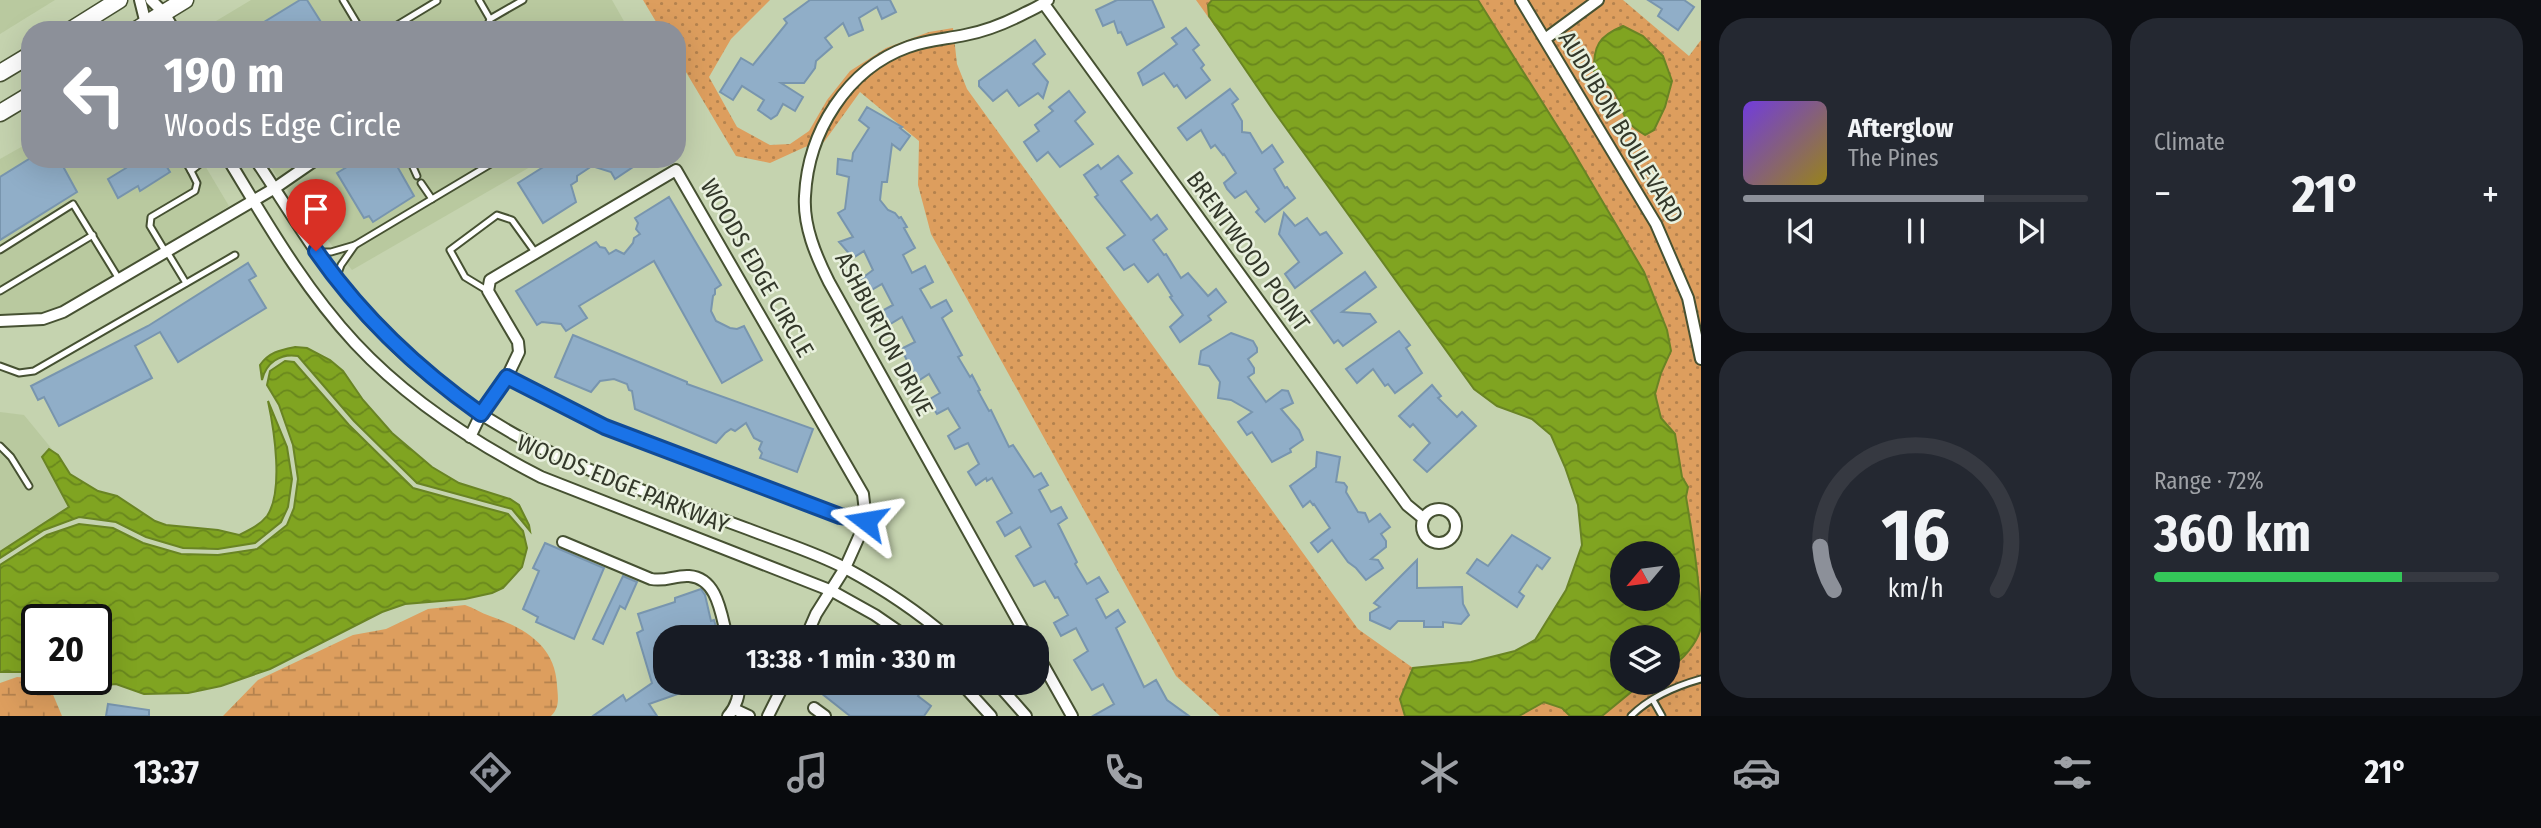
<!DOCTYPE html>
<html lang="en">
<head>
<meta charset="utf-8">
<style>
  :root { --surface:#171b24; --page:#242831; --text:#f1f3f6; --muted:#9ea1a6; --line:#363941; --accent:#8c9099 }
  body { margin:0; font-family:"Fira Sans Condensed",sans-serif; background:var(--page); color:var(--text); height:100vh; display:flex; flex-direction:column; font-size:26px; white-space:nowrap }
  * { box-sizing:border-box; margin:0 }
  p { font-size:23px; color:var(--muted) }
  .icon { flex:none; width:38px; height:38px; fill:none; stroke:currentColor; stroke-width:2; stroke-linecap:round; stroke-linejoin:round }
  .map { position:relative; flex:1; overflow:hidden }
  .side { display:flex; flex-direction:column; gap:18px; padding:18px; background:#0d0f14; width:840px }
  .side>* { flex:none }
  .guide { position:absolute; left:21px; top:21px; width:665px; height:147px; border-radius:28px; box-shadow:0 7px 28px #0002; background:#8c9099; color:#fff; overflow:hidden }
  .needle { width:46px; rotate:241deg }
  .fabs { position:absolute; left:1610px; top:541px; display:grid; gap:14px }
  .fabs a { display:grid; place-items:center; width:70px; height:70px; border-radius:50%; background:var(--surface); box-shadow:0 7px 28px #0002; font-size:35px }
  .speed { position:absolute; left:21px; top:604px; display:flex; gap:14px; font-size:35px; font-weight:700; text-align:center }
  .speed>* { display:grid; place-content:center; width:91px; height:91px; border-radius:50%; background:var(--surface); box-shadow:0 7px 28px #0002; line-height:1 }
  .speed .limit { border:4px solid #111; border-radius:10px; background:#fff; color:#111 }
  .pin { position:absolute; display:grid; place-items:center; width:60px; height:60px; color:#fff; margin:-72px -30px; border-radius:50% 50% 50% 0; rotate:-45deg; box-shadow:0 0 7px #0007 }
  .pin .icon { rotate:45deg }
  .me { position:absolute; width:77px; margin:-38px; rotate:284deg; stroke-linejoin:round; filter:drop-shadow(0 0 5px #0008) }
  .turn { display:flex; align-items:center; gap:24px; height:147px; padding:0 28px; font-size:32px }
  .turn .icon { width:91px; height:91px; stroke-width:2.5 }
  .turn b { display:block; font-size:49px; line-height:60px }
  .big { font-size:52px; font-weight:700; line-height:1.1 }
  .side .card { flex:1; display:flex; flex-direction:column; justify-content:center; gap:10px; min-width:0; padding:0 24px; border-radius:28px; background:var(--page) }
  .side .dial { align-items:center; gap:0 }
  .dial svg { height:182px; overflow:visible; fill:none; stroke:var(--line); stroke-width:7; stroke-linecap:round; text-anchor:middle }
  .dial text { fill:var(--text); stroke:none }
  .song { display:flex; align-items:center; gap:21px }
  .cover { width:84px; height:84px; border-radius:10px; background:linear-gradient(135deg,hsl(260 70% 55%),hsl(50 70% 35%)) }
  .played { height:7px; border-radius:4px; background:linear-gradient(90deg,var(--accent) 70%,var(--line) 70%) }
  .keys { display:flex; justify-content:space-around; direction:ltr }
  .heat { display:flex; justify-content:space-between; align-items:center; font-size:38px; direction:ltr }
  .charge { height:10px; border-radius:5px; background:linear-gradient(90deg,#34c759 72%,var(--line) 0) }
  .side .tiles { flex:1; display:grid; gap:18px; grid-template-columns:repeat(2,1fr) }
  .trip { position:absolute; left:653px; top:625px; width:396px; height:70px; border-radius:28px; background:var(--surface); box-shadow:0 7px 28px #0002; font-weight:700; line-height:70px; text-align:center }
  .dock { display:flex; height:112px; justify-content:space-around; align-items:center; background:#090b0e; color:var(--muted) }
  .dock .icon { width:49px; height:49px }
  .dock .on { color:var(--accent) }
  .dock b { font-size:32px; color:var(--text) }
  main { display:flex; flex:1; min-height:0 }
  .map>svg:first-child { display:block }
</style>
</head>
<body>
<main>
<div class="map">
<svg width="1701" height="716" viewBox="0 0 1701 716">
  <defs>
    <pattern id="grass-dots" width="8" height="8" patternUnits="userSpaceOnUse" patternTransform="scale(1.75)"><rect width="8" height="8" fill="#dd9e5e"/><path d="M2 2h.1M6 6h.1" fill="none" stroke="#b4824e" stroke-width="1.8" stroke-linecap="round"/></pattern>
    <pattern id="wetland-marsh" width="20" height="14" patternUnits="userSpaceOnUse" patternTransform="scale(1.75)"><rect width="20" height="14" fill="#dd9e5e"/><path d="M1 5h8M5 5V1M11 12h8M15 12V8" fill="none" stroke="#b4824e"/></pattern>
    <pattern id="water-waves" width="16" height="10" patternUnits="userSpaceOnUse" patternTransform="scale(1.75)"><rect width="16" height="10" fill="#80a421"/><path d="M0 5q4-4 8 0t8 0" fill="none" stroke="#69871d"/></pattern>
  </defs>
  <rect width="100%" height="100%" fill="#c5d3af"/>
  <g fill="#b9c99f">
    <polygon points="0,0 55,0 0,34"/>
    <polygon points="251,0 612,0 629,30 201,30"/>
    <polygon points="30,142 30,159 201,159 229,206 64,311 0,321 0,159"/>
    <polygon points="267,159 544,159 352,270 278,179"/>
    <polygon points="0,412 24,415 56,454 49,450 43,457 69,507 0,552"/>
  </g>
  <path fill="url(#grass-dots)" fill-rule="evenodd" d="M643 0H770L731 39 709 77 737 127 770 145 790 144 809 131 827 100 850 71 886 48 929 32 953 28 957 64 967 89 1358 629 1413 668 1471 662 1515 651 1535 640 1566 590 1582 545 1578 505 1565 467 1551 435 1532 419 1497 406 1474 389 1196 0H1623L1689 56 1701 40V716H1220L1176 676 931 234 918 185 919 141 860 92 824 142 805 147 770 163 736 156 677 57V30H661ZM1622 553H1668V598H1622ZM1622 637H1668V682H1622Z"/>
  <g fill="url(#wetland-marsh)">
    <path d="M465 605C474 608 481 613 490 616 524 628 555 645 557 685 558 698 560 707 551 716H223L258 680 353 635 386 629 428 609Z"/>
    <polygon points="17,677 34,678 49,685 62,716 0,716 0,683"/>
  </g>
  <g fill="url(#water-waves)" stroke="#698424" stroke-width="2" fill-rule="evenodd">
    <path d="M1212 0H1478L1571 148 1644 272 1667 330 1671 351 1661 373 1655 394 1661 418 1675 434 1682 477 1688 487 1686 497C1692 532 1701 593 1701 627 1698 642 1682 662 1668 668V637H1622V682L1642 683 1602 716H1570L1562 708 1544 702 1519 716H1405L1400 699 1413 668 1471 662 1515 651 1535 640 1566 590 1582 545 1578 505 1565 467 1551 435 1532 419 1497 406 1474 389 1273 110 1209 16 1208 5ZM1622 553H1668V598H1622Z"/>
    <path d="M1623 26 1643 36 1663 56 1672 81 1665 107 1654 130 1645 135C1619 119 1627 116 1615 93 1611 85 1601 78 1594 72 1593 46 1599 36 1623 26Z"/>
    <path d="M295 347 307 348 330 360 343 371 363 400 392 433 432 467 459 483 510 499 519 505 529 525 530 531 512 509 417 483 354 421 298 356C280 353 266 363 262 380L260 365C269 352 280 350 295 347Z"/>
    <polygon points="285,361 294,362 349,425 413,488 508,514 523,531 527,548 522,567 503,588 492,593 465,599 405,604 382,612 270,669 221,686 188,693 144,694 116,684 97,686 82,693 69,692 51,679 96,679 96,620 37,620 37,672 0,672 0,565 47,535 79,524 113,528 143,543 181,554 218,555 257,549 287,525 294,508 298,479 293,445 279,405 267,385 270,371"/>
    <path d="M268 401 287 447 292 479 288 507 281 522 255 543 218 549 183 548 146 537 116 522 79 517 44 530 0 558V552L69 507 42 457 49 449 58 455 70 474 98 491 117 496 155 521 166 525 218 530 239 535C249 530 260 525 267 516 284 491 274 429 268 401Z"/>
  </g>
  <g fill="#90aec8" stroke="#7895ae" stroke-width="2">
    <polygon points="300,0 307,0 326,30 251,30"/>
    <polygon points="810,0 890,0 896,12 882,19 877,7 859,18 863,30 849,36 843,23 825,38 832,47 816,61 815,68 804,83 781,83 803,97 795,111 783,104 777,115 771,119 758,110 764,100 742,86 733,100 720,92 741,58 753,65 787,23 784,19"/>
    <polygon points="1117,0 1152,0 1164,27 1127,45 1121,32 1118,33 1114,21 1103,26 1096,10"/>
    <polygon points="1648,0 1684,0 1694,7 1678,30 1658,16 1662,9"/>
    <polygon points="1186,28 1199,45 1193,50 1204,65 1201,68 1210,80 1186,98 1177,85 1174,87 1164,73 1143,85 1138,73 1177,44 1172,38"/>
    <polygon points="1035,40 1045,54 1033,64 1048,82 1043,98 1038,93 1019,106 1007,90 993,101 979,86 979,81"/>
    <polygon points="1230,89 1238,99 1232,104 1242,121 1242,132 1250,133 1262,153 1272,145 1283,162 1274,169 1285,188 1287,187 1295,198 1265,222 1256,212 1259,209 1246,191 1235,198 1227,189 1224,183 1236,173 1224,154 1223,155 1215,145 1211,148 1201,130 1187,140 1178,128"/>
    <polygon points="1069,91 1085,112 1075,121 1093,144 1060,167 1048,152 1037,161 1024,142 1039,131 1035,125 1053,111 1049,107"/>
    <polygon points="867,107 902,127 900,128 910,136 900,150 892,144 887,182 882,182 880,200 888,210 895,213 899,218 901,217 907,227 904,228 915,248 903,255 912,273 925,266 933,282 920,289 931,308 946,300 952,311 942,318 962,355 958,357 970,377 972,375 980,390 978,391 989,411 991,410 1009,447 1013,445 1034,477 1041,473 1048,485 1039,490 1051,512 1061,507 1067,518 1058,524 1077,562 1075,564 1087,584 1099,577 1108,592 1096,599 1106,618 1118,610 1125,622 1116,628 1144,687 1156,680 1167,700 1189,716 1093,716 1114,704 1103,684 1092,690 1074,660 1088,651 1076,628 1061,636 1054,623 1068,615 1058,597 1055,598 1045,581 1034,586 1016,556 1031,547 1020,527 1005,536 997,522 1012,513 992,478 987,481 986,478 976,485 968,472 979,464 968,443 955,449 948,436 960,428 948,408 937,414 928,400 940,393 929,374 918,381 901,349 915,342 902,317 887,326 880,312 893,305 882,284 868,292 861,279 873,270 864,251 853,258 839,242 853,237 838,213 845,209 849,177 837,174 838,159 852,161 853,153 869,128 859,120"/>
    <polygon points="1118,156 1132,173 1121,181 1151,220 1157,215 1167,229 1153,240 1164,255 1166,254 1181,278 1188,273 1208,296 1216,289 1226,302 1208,316 1211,320 1180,342 1170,327 1183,315 1170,297 1172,296 1158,274 1148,282 1134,264 1124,270 1107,248 1125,235 1095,197 1098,195 1084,175 1098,165 1101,169"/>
    <polygon points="29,159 59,159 77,192 0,240 0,177"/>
    <polygon points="121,159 162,159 170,172 140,191 138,186 118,198 108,179 126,168"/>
    <polygon points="360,159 393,159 414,196 373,222 369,216 364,218 337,173"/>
    <polygon points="556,159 645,159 615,179 611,172 592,166 577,176 577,181 571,185 576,202 543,223 518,183"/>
    <polygon points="669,197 721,285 715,289 715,294 713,296 711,311 716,321 730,328 737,329 744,326 762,360 722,383 654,261 579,306 587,318 566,331 561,324 542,322 537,325 516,291 596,242 600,247 605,248 609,254 616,250 624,254 633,243 634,238 640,234 636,229 638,223 635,218"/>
    <polygon points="1284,213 1295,226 1307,218 1320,235 1326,232 1342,253 1295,288 1285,274 1299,262 1279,234"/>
    <polygon points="248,263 256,276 249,280 266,308 178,362 160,332 135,346 152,378 59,426 44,397 38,400 31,386 148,326"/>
    <polygon points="1365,272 1376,287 1342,312 1370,314 1376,322 1343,346 1338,340 1334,343 1311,311"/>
    <polygon points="1399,331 1410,345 1406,348 1422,373 1395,393 1388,384 1385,386 1373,369 1357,383 1346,369"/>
    <polygon points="1231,333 1253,341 1257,348 1257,352 1248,359 1254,368 1254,373 1248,377 1266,402 1282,390 1288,391 1293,403 1281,409 1299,430 1303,440 1290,449 1291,452 1272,462 1252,432 1247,435 1238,422 1252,412 1231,400 1218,398 1220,382 1209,366 1199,364 1201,351"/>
    <polygon points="573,335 687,382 687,384 813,429 797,472 760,458 762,453 759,449 762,442 754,438 746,423 735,431 731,429 725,433 716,443 635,409 632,391 629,390 627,384 614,379 600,381 591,392 555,377"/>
    <polygon points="1432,385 1441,396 1438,398 1457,417 1462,412 1476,426 1427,472 1414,460 1430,443 1413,424 1410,427 1399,416"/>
    <polygon points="1317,452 1340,457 1336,482 1344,483 1347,487 1346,492 1358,512 1365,513 1369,522 1380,514 1390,527 1381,534 1386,541 1386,547 1371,559 1378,560 1383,568 1366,580 1356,568 1348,562 1332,540 1318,552 1311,543 1330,528 1314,504 1313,505 1310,501 1303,507 1290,486 1316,467"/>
    <polygon points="1512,535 1550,558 1542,569 1537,565 1519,592 1524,596 1517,607 1467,573 1477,559 1488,566"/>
    <polygon points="545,543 604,568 574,639 536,622 538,617 523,609 539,571 533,568"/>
    <polygon points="1417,560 1417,588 1462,587 1463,604 1469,615 1461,624 1443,622 1443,627 1424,627 1424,621 1398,621 1390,629 1370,620 1370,613 1380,607 1374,603"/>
    <polygon points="623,576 637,582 625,609 620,606 603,644 593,639"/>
    <polygon points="701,589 705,595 711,621 714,620 719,637 665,637 665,682 706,684 649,704 657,716 593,716 623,695 626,701 652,683 637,633 643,630 638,614 675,602 675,598"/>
    <polygon points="828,682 911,682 922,691 918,696 931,706 924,716 850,716 821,693"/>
    <polygon points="108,704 149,710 149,716 106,716"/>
  </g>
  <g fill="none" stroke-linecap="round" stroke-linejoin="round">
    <defs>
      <g id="lane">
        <polyline points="343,0 361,30"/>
        <polyline points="479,0 490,19"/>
        <polyline points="389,30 437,1"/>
        <polyline points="486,30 490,19 523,0"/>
        <polyline points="184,159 191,171"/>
        <polyline points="414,159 413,167 417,176"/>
        <polyline points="421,183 432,199"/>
        <polyline points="355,245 499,159"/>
        <polyline points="0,250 73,204 119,279"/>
        <polyline points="166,250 186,283"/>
        <polyline points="165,251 150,226 151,217 195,191 197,183 191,171 206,159"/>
        <polyline points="319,252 331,252 355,245 341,265 336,279"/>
        <polyline points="0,291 93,235"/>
        <polyline points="488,291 465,277 450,250 497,215 512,220 535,252"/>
        <polyline points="0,366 19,373 34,371 235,255"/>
        <polyline points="507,377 605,427 840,516 866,521"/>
        <polyline points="0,446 11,457 29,486"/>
        <polyline points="1653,700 1662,716"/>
        <path d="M1631 716C1650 697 1676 686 1701 679"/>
      </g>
      <g id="street">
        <polyline points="140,0 147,28"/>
        <polyline points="151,0 164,13 174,30"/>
        <polyline points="1521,0 1656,224 1688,298 1701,359"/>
        <polyline points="1044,4 1407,505 1423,518"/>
        <polyline points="1545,39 1598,0"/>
        <path d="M228 159C267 223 304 288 355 343 408 400 473 442 541 477L832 591 875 615 907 637"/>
        <path d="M255 159C282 199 306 240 335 278 384 343 450 400 523 439 596 477 676 502 753 531 784 543 817 553 847 569 882 588 917 611 947 637"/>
        <polyline points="0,321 43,319 63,312 275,188 317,159"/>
        <polyline points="470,437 481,414 507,377 519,352 518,342 488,291 490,280 676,170 863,494 866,521 845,568 816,614 806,637"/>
        <circle cx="1439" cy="526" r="17"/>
        <path d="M563 542 651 579C666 582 675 575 689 576 718 578 721 615 727 637"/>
        <path d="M1027 637 829 282C816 256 803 226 805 196 808 132 847 69 908 47 926 40 946 39 965 35 986 31 1006 23 1025 13 1033 9 1041 6 1048 0"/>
        <polyline points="1036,652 1072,716"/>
        <polyline points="960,682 991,716"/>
        <polyline points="996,682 1026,716"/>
        <polyline points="814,708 825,716"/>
        <polyline points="734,709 749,716"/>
        <path d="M728 716C737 706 739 695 740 682"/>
        <polyline points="768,716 785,682"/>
      </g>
      <g id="primary">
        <polyline points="71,30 119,0"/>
        <polyline points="136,30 185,0"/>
        <polyline points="0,73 30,55"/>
        <polyline points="0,113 30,95"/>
      </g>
    </defs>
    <use href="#lane" stroke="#465132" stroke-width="9"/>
    <use href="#street" stroke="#465132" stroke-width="14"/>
    <use href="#primary" stroke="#465132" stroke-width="19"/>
    <use href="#lane" stroke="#fff" stroke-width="5"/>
    <use href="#street" stroke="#fff" stroke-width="10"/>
    <use href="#primary" stroke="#fff" stroke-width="16"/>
  </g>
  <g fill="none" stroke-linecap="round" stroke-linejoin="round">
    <defs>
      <path id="route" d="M316 251C361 316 416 368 481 414L507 377 605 427 840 516 866 521"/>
    </defs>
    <use href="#route" stroke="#114b97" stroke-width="18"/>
    <use href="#route" stroke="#1a73e8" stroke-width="12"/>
  </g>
  <g text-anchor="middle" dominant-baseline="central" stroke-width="5" stroke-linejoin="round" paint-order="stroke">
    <g font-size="24" fill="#33382a" stroke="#e9f1de">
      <text transform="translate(1621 127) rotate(59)">AUDUBON BOULEVARD</text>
      <text transform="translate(1248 251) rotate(54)">BRENTWOOD POINT</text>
      <text transform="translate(757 268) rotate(60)">WOODS EDGE CIRCLE</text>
      <text transform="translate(884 334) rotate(62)">ASHBURTON DRIVE</text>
      <text transform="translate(623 484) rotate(22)">WOODS EDGE PARKWAY</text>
    </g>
  </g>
</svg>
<div class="fabs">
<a><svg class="needle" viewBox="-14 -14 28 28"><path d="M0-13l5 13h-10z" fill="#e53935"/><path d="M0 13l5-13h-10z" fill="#9ea1a6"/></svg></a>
<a><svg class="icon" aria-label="layers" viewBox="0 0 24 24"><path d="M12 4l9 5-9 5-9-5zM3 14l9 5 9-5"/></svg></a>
</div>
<div class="speed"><div class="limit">20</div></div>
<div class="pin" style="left:316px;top:251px;background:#d93025"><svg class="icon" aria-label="arrive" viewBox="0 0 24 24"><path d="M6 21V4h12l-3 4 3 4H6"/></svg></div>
<svg class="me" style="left:866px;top:521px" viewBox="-20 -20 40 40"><path d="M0-17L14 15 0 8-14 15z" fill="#1a73e8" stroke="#fff" stroke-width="4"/></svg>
<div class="trip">13:38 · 1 min · 330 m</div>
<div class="guide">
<div class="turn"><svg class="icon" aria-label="left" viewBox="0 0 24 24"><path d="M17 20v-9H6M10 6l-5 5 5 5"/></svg><div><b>190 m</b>Woods Edge Circle</div></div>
</div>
</div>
<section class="side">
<div class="tiles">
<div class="card">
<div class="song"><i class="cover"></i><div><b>Afterglow</b><p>The Pines</p></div></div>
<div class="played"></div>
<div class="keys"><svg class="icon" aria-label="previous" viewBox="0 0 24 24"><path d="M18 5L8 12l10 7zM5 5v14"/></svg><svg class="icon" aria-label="pause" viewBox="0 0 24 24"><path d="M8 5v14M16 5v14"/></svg><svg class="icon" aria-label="next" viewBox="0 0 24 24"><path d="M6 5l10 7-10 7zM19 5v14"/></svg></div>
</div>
<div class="card"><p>Climate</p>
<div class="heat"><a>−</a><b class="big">21°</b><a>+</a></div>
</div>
<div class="card dial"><svg viewBox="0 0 100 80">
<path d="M14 69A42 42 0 1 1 86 69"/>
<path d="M14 69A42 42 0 0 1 8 50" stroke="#8c9099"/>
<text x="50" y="56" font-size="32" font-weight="700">16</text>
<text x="50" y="72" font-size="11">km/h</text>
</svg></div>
<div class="card"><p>Range · 72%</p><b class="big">360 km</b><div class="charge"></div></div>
</div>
</section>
</main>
<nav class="dock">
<b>13:37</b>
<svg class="icon on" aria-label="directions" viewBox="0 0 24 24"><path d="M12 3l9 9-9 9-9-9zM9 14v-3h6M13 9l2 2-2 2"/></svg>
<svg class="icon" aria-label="music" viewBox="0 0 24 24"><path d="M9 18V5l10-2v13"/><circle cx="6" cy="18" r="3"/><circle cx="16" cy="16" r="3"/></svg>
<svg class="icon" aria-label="phone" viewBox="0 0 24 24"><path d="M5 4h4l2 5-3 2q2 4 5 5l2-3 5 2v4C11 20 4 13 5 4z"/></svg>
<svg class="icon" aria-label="climate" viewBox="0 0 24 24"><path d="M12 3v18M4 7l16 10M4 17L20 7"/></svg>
<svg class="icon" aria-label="car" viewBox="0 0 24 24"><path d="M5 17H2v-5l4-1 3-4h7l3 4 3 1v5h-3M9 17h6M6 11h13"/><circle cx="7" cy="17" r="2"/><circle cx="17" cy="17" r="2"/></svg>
<svg class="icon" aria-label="filters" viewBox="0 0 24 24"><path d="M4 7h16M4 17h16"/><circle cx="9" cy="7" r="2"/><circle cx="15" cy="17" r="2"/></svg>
<b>21°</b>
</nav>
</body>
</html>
